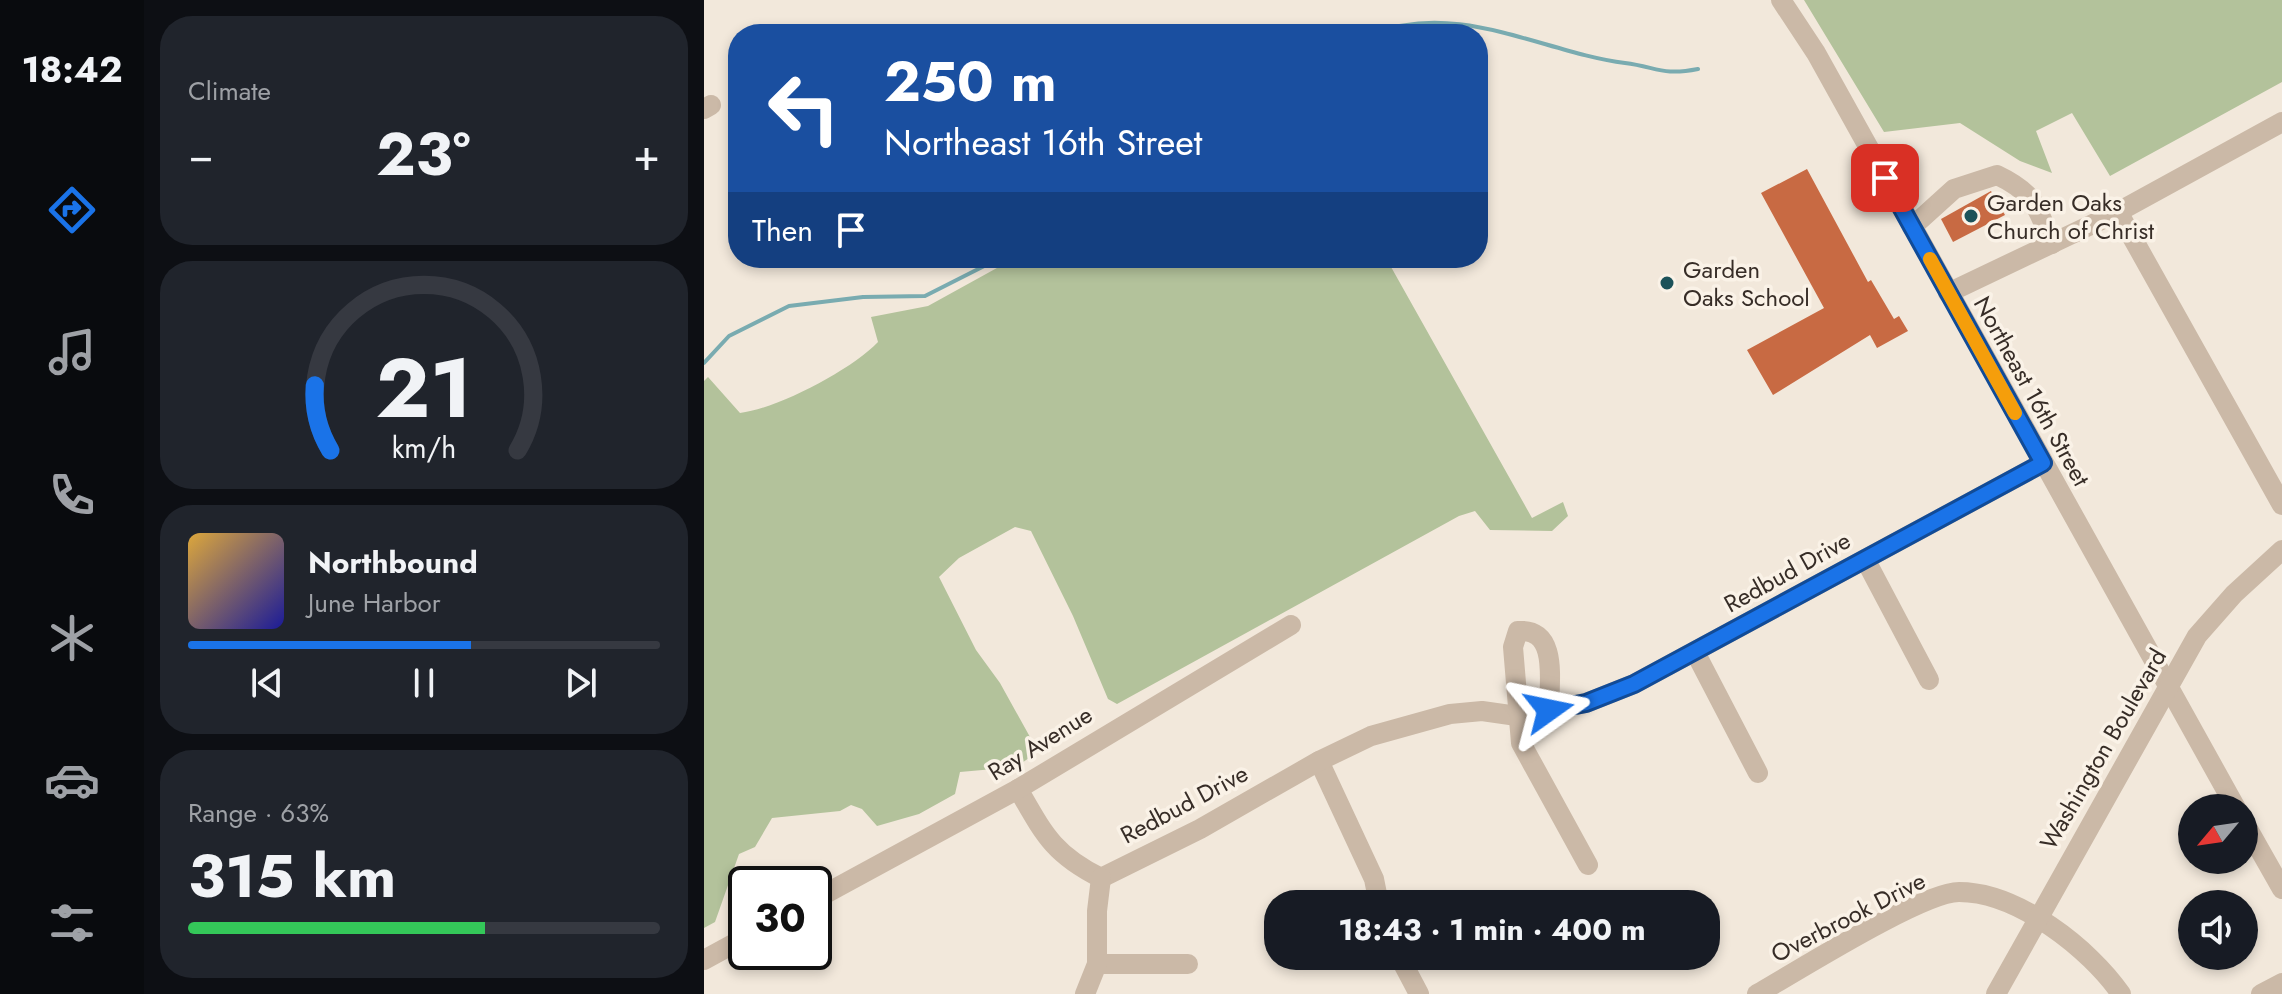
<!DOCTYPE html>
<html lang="en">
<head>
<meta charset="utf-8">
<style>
  :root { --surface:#171b24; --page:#20242c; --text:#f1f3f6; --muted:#9ea1a6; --line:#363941; --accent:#1a73e8 }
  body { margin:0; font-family:Jost,sans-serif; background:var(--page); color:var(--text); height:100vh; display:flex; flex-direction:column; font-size:30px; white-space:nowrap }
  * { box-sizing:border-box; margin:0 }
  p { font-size:26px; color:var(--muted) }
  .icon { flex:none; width:44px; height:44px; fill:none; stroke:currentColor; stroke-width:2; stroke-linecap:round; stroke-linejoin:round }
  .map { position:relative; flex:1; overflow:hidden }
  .panel { display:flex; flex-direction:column; gap:16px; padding:16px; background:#0d0f14; width:560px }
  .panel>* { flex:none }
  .hud { position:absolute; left:24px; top:24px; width:760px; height:244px; border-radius:32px; box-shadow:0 4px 12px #0003; background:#1a4fa0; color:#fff; overflow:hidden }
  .needle { width:52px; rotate:241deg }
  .fabs { position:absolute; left:1474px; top:794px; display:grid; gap:16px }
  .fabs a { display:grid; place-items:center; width:80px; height:80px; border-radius:50%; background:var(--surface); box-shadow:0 4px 12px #0003; font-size:40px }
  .speed { position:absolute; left:24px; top:866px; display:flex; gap:16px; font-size:40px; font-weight:700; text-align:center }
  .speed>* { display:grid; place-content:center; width:104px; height:104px; border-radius:50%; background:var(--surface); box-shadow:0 4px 12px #0003; line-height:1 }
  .speed .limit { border:4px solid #111; border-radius:12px; background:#fff; color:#111 }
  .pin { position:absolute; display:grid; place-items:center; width:68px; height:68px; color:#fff; margin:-34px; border-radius:16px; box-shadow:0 4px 12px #0006 }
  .me { position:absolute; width:88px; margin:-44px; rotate:78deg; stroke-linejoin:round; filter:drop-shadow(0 0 6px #0008) }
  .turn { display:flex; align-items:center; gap:28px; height:168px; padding:0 24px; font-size:36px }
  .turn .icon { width:104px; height:104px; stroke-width:2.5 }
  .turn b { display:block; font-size:56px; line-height:68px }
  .then { display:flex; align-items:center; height:76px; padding:0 24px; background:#0003; gap:16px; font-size:30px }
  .big { font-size:60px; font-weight:700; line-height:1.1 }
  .panel .card { flex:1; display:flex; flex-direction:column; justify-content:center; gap:12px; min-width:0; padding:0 28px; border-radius:32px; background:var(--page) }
  .panel .dial { align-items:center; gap:0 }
  .dial svg { height:208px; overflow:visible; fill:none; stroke:var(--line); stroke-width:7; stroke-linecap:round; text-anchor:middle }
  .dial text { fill:var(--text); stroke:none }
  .song { display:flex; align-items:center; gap:24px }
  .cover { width:96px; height:96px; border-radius:12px; background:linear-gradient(135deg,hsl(40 70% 55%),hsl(240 70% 35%)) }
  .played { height:8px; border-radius:4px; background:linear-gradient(90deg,var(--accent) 60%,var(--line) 60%) }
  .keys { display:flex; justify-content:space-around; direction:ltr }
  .heat { display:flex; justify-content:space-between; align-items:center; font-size:44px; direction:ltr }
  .charge { height:12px; border-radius:6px; background:linear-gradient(90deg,#34c759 63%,var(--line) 0) }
  .trip { position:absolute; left:560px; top:890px; width:456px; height:80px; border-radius:32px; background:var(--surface); box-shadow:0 4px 12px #0003; font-weight:700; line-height:80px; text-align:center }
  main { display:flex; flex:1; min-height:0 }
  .menu { display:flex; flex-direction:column; width:144px; justify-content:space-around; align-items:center; background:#090b0e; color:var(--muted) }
  .menu .icon { width:56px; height:56px }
  .menu .selected { color:var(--accent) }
  .menu b { font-size:36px; color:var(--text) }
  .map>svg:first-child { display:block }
</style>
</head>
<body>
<main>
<nav class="menu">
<b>18:42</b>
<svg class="icon selected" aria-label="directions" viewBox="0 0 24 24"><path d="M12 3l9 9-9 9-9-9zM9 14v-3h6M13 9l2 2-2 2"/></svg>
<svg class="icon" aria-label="music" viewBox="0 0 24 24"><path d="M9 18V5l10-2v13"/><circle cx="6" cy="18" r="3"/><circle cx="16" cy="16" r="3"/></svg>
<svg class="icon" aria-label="phone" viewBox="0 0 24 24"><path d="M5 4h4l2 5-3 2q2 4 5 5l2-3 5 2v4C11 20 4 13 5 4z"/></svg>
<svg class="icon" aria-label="climate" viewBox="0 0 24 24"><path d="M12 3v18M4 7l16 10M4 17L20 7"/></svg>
<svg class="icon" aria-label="car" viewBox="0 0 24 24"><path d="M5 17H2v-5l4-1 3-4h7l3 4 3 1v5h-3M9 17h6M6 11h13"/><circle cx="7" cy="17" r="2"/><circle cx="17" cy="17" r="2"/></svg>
<svg class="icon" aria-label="filters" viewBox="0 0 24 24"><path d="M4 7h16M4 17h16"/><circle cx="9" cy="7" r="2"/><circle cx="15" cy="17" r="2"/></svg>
</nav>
<section class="panel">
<div class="card"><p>Climate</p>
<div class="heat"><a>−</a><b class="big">23°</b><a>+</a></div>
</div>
<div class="card dial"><svg viewBox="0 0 100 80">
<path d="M14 69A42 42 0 1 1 86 69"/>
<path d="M14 69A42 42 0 0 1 8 44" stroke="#1a73e8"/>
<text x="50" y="56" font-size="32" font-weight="700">21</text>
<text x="50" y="72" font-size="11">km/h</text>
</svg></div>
<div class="card">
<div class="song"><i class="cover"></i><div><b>Northbound</b><p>June Harbor</p></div></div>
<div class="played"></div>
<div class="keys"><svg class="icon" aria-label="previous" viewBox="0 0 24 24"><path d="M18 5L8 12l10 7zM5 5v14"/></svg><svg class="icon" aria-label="pause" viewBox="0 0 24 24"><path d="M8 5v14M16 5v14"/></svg><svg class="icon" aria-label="next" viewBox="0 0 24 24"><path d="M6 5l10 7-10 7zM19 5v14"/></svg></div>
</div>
<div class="card"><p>Range · 63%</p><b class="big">315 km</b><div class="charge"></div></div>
</section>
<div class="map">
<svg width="1578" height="994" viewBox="0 0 1578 994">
  <rect width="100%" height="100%" fill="#f2e8db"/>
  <g fill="#b3c29b">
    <polygon points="1100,0 1578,0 1578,82 1406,176 1368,113 1332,131 1348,173 1316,161 1256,123 1180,132"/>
    <path d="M311 258H682L828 518 859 502 864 516 848 531 786 530 771 511 755 516 413 704 404 699 369 616 327 531 311 527 255 558 235 577 272 650 296 683 326 737 325 758 312 767 256 772 251 794 215 814 173 826 158 809 147 805 136 811 68 818 51 847 35 854 11 922 0 928V381L4 377 36 413C75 408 147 370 174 342L167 317 224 306Z"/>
  </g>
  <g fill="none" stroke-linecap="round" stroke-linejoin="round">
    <g stroke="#79abb0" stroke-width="4">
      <path d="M670 34C753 0 841 53 921 63 953 67 958 76 994 69"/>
      <polyline points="0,363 25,336 85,306 159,297 221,296 296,258"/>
    </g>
  </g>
  <g fill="#c86a43">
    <polygon points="1103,169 1164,282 1167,280 1190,319 1195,316 1204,331 1173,348 1166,335 1069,395 1043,350 1120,308 1057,193"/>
    <polygon points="1287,191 1301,215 1249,242 1237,219"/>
  </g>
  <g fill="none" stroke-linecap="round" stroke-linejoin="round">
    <g stroke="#cbb9a7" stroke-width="20">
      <polyline points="1077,0 1112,53 1532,808"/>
      <polyline points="0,109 7,105"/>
      <polyline points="1414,212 1578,505"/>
      <path d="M1208 227 1250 189 1293 175C1331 193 1333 207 1348 244"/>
      <polyline points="1244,293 1414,212 1578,122"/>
      <polyline points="1161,559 1225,680"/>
      <polyline points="991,652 1054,773"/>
      <path d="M845 710C845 682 855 628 814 631L809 647 817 743 884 865"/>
      <polyline points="615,761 670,879 675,904"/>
      <path d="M314 789C340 834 349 854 397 878"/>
      <polyline points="1540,822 1578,889"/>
      <polyline points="397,878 496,829 615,761 667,736 746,714 778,711 813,716 845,710 882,703 930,684 1339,463"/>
      <polyline points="110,900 314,789 587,625"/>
      <polyline points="695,956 715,994"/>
      <polyline points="0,960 42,937"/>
      <polyline points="393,964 484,964"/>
      <polyline points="381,994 393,964 393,911 397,878"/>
      <path d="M1053 994C1092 972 1218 892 1255 892 1314 892 1386 949 1417 994"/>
      <polyline points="1292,994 1493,636 1530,594 1578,550"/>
      <polyline points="1557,994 1578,983"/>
    </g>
  </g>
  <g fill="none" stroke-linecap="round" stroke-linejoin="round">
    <defs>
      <polyline id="route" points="845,710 882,703 930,684 1339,463 1181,178"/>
    </defs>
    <use href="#route" stroke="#114b97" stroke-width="20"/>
    <use href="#route" stroke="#1a73e8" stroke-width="14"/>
    <polyline stroke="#f59e0b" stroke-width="14" points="1226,259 1311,413"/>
  </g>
  <g fill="#1c5259" stroke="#faf2e7" stroke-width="3">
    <circle cx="1267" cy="216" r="8"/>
    <circle cx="963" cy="283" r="8"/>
  </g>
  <g text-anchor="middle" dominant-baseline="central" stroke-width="7" stroke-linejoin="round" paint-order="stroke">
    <g font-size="24" fill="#372d27" stroke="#faf2e7" text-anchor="start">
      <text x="1283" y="202">Garden Oaks<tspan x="1283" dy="28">Church of Christ</tspan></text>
      <text x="979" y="269">Garden<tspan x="979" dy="28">Oaks School</tspan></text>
    </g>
    <g font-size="24" fill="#372d27" stroke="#faf2e7">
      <text transform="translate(1328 391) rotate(61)">Northeast 16th Street</text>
      <text transform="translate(1083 572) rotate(-29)">Redbud Drive</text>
      <text transform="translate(336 743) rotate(-32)">Ray Avenue</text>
      <text transform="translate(1399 749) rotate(-60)">Washington Boulevard</text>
      <text transform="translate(480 804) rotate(-28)">Redbud Drive</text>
      <text transform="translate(1144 917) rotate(-27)">Overbrook Drive</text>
    </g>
  </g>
</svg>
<div class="fabs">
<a><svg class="needle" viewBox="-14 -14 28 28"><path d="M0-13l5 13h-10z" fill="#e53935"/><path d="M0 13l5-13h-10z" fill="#9ea1a6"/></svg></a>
<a><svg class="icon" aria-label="sound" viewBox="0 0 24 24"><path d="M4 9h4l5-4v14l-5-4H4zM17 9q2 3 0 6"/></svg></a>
</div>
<div class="speed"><div class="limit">30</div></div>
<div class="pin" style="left:1181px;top:178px;background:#d93025"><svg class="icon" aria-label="arrive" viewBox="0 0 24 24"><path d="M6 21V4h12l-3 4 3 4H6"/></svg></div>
<svg class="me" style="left:845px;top:710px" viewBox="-20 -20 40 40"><path d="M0-17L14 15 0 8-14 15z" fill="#1a73e8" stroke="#fff" stroke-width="4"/></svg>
<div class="trip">18:43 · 1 min · 400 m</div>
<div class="hud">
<div class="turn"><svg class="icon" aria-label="left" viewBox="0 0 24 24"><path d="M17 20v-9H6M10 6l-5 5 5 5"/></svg><div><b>250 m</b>Northeast 16th Street</div></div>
<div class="then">Then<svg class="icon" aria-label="arrive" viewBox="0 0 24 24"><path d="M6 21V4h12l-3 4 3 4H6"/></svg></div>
</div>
</div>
</main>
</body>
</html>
